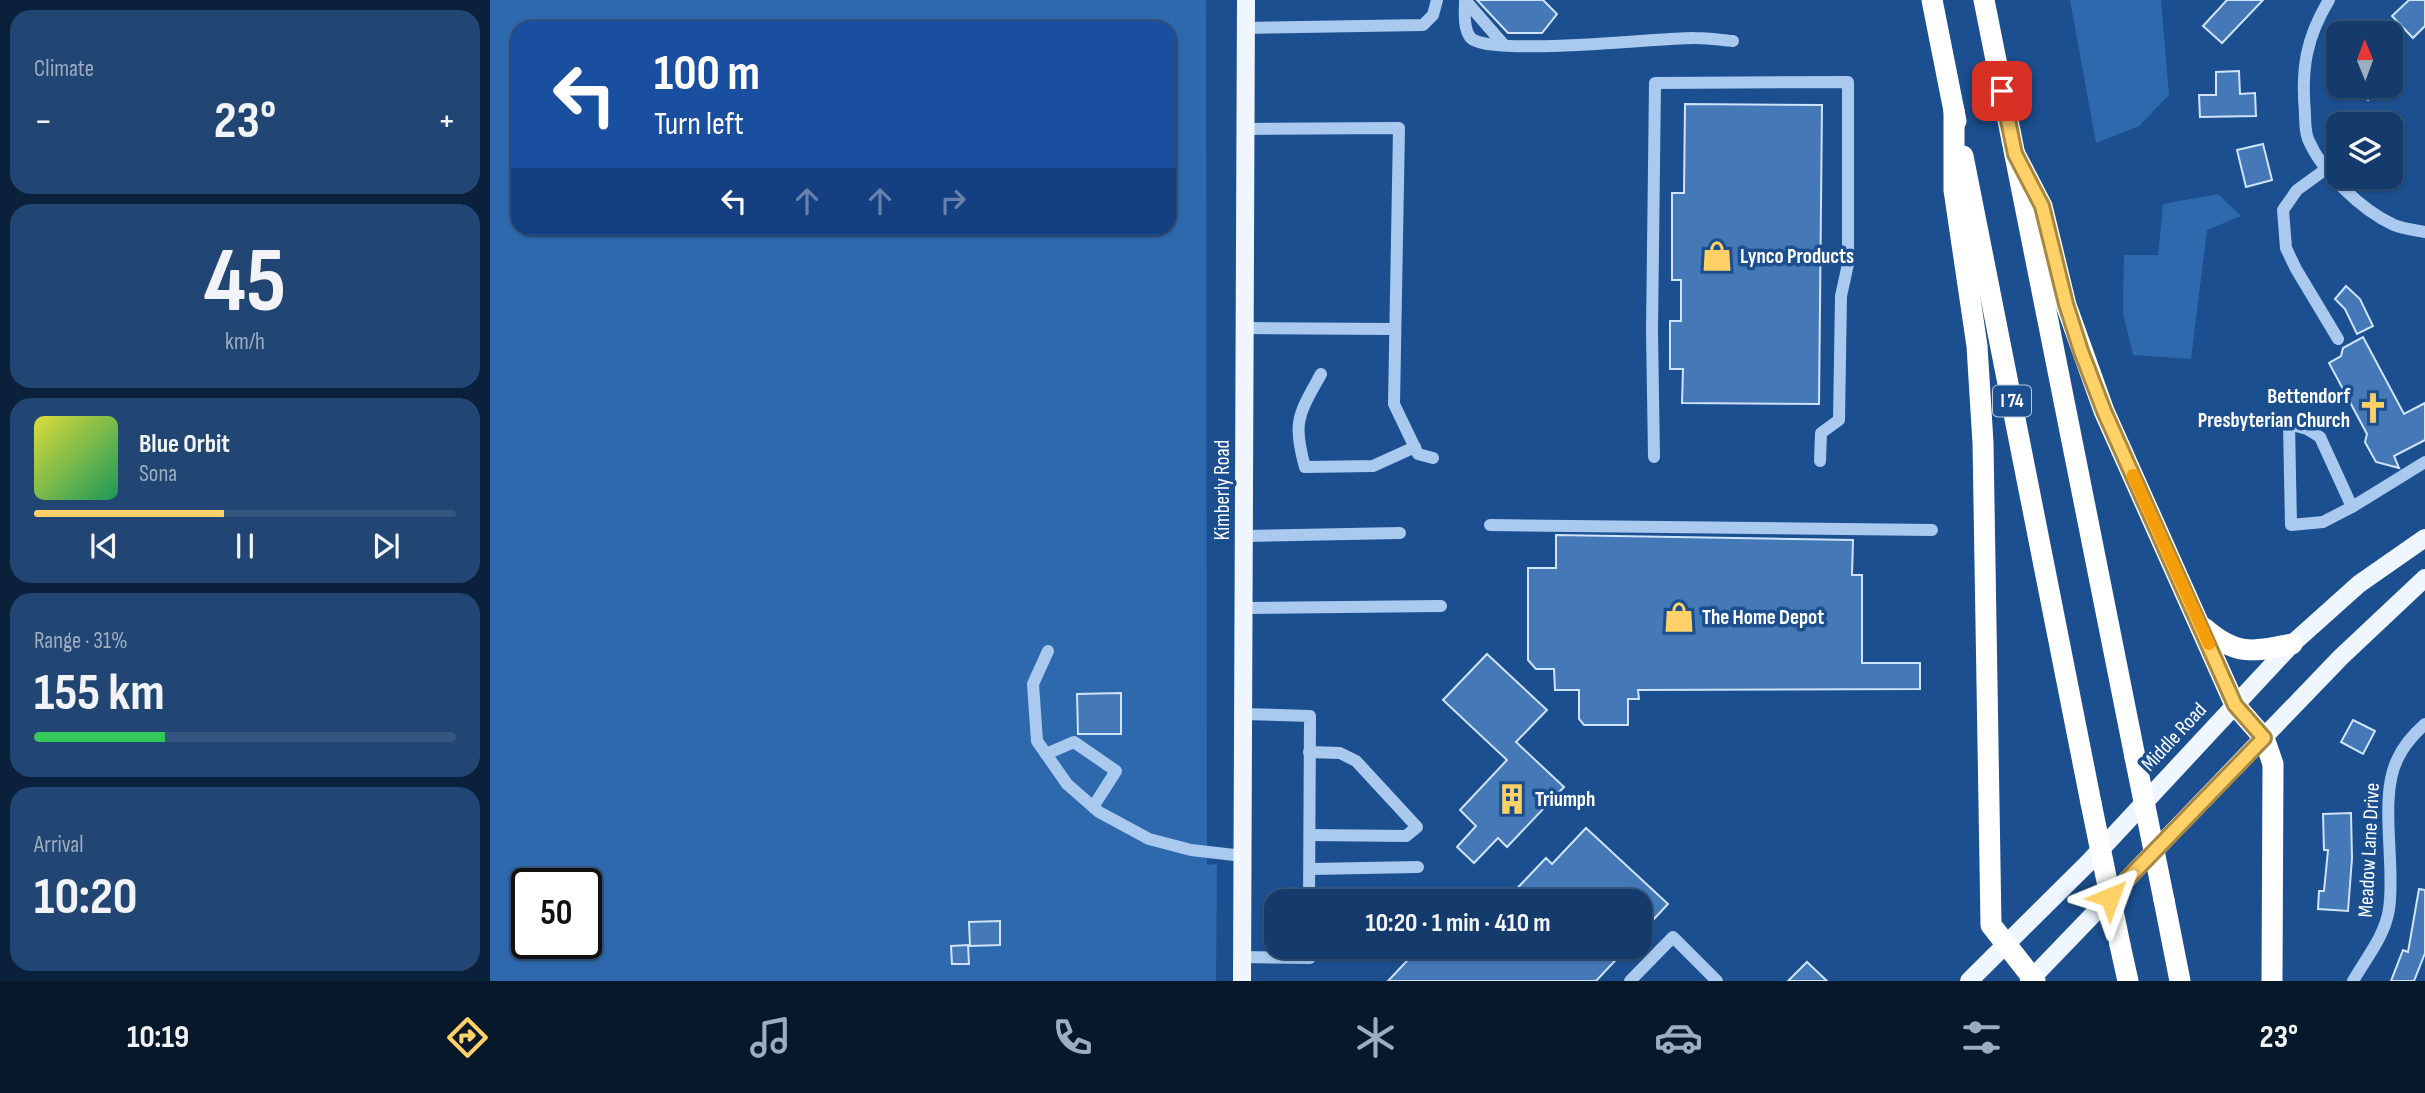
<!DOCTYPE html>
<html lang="en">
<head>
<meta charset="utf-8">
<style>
  :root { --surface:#143b6b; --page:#214673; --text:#f1f3f6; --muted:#9dadc1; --line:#33557e; --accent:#ffd166 }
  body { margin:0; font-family:"Sofia Sans Condensed",sans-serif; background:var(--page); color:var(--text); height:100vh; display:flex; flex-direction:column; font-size:26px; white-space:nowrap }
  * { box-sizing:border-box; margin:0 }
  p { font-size:23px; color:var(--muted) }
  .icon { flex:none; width:38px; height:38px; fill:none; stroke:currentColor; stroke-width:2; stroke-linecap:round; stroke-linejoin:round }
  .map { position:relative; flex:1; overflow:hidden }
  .sheet { display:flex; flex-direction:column; gap:10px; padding:10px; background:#0b203b; width:490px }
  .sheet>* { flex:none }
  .guide { position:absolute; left:21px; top:21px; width:665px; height:214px; border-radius:21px; box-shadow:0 2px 5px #0004,0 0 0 2px var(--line); background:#1a4fa0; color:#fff; overflow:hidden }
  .needle { width:46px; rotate:359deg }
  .buttons { position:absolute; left:1836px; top:21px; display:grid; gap:14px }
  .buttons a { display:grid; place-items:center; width:77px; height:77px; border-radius:14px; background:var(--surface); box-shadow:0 2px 5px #0004,0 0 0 2px var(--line); font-size:35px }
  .speed { position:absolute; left:21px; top:868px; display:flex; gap:14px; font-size:35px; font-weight:700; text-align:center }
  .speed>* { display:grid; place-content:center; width:91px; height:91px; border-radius:50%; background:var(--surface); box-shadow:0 2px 5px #0004,0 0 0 2px var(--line); line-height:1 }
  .speed .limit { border:4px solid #111; border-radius:10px; background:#fff; color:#111 }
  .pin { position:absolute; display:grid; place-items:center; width:60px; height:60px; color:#fff; margin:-30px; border-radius:14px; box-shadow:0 4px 10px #0006 }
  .me { position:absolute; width:77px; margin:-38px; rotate:44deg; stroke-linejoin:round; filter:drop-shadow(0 0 5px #0008) }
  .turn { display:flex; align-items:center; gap:24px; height:147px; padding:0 28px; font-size:32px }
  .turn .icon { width:91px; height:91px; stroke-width:2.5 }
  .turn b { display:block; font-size:49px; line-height:60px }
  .lanes { display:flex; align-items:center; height:66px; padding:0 28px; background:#0003; justify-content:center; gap:35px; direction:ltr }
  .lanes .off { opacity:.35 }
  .big { font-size:52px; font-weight:700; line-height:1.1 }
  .sheet .card { flex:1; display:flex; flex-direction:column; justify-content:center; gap:10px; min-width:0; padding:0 24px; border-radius:21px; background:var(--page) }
  .sheet .dial { align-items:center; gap:0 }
  .dial b { font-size:91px; line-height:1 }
  .song { display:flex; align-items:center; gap:21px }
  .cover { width:84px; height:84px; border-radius:10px; background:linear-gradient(135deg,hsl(60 70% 55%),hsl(150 70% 35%)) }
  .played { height:7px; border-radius:4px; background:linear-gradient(90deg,var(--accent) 45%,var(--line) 45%) }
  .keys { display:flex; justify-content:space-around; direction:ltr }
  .heat { display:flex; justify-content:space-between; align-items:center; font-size:38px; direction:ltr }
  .charge { height:10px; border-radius:5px; background:linear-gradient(90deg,#34c759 31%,var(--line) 0) }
  .trip { position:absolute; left:774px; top:889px; width:388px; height:70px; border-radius:21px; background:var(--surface); box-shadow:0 2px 5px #0004,0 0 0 2px var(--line); font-weight:700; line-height:70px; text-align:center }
  .tab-bar { display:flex; height:112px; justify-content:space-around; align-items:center; background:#08182b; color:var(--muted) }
  .tab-bar .icon { width:49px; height:49px }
  .tab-bar .active { color:var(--accent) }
  .tab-bar b { font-size:32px; color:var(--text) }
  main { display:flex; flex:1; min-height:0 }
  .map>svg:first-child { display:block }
</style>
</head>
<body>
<main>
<section class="sheet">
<div class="card"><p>Climate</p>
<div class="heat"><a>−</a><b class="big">23°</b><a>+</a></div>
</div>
<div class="card dial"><b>45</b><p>km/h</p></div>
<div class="card">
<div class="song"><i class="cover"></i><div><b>Blue Orbit</b><p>Sona</p></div></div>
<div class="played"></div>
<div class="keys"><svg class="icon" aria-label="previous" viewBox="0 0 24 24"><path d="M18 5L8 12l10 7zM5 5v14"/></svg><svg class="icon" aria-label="pause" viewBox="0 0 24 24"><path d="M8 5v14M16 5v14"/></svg><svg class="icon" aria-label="next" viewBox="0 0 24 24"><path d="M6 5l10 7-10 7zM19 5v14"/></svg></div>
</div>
<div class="card"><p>Range · 31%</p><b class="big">155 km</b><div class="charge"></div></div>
<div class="card"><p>Arrival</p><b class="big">10:20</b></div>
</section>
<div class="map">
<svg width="1935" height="981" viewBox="0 0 1935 981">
  <rect width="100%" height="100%" fill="#1b4f8f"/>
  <g fill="#2e69ad" fill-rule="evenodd">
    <path d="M0 0H716L717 865 727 864 726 981H0ZM28 28H679V228H28ZM37 884H96V943H37Z"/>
    <polygon points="1580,0 1671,0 1679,95 1649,126 1606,143"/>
    <polygon points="1728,194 1751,216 1717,230 1701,359 1643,355 1633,313 1634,255 1668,255 1673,204"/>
  </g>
  <g fill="#4478b7" stroke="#cfe3fa" stroke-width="2">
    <polygon points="987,0 1053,0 1067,14 1052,33 1018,33"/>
    <polygon points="1737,0 1773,0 1732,43 1713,26"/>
    <polygon points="1919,0 1935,0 1935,26 1923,38 1902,16"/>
    <polygon points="1749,71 1750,94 1765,93 1766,116 1710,117 1709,95 1726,95 1726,72"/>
    <polygon points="1857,86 1888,86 1878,100"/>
    <polygon points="1195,104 1332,105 1329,404 1192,403 1193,369 1180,369 1180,321 1191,321 1191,280 1182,280 1182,193 1194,193"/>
    <polygon points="1773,144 1782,180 1756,187 1747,150"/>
    <polygon points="1856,286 1870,299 1883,326 1867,334 1855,309 1845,299"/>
    <polygon points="1873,337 1914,414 1935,403 1935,440 1904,456 1909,468 1886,462 1875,442 1877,434 1839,363 1851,356 1853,348"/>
    <polygon points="1066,535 1363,540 1362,575 1372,575 1372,663 1430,663 1430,689 1148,690 1149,699 1138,699 1138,725 1094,725 1089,719 1089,690 1065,690 1064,669 1046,669 1038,660 1038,568 1066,568"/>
    <polygon points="997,654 1057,710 1026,742 1074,787 1017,847 1008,838 984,863 967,847 986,826 970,810 1017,760 953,700"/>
    <polygon points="631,693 631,734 588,734 587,694"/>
    <polygon points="1863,720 1885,731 1873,754 1851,742"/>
    <polygon points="1861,813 1862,858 1858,911 1828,909 1829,891 1834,891 1838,850 1834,850 1833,814"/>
    <polygon points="1096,828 1178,904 1150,934 1150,901 1015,901 1056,858 1062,864"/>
    <polygon points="1929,889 1935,890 1935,953 1924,981 1901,981 1913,950 1918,952"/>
    <polygon points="510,921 510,945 480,946 479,922"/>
    <polygon points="478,945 479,964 462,964 461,946"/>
    <polygon points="930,947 1138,947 1106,981 898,981"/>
    <polygon points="1317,962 1337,981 1298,981"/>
  </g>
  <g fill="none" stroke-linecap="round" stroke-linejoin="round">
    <g stroke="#a9c9ee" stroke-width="12">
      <path d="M975 0C975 11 973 27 980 37 995 58 1172 37 1205 38 1218 38 1231 40 1243 41"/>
      <polyline points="975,0 1014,45"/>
      <path d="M1839 0C1816 38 1811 69 1815 113 1815 121 1815 131 1818 139 1832 172 1871 210 1904 225 1913 229 1925 230 1935 232"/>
      <polyline points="755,28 933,25 943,15 947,0"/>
      <polyline points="756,129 909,128 904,404 928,454 943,458"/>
      <polyline points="1836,169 1807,190 1793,210 1796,248 1806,269 1848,339"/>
      <polyline points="755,328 905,329"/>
      <path d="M831 374C809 414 802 421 815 467L883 466 925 447"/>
      <polygon points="1799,424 1817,429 1830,437 1862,507 1833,522 1801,525"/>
      <polyline points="1164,457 1162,331 1165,83 1358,82 1358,264 1351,296 1349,420 1331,433 1330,461"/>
      <polyline points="1862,507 1935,462"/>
      <polyline points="1000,525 1442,530"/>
      <polyline points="755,536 910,533"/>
      <polyline points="754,608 951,606"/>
      <polyline points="558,651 543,684 547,741 577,784 609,812 659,839 701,850 753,856"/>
      <polyline points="753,714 820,716 819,901"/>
      <polyline points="819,752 850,753 866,761 927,827 916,836 820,835"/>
      <polyline points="556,754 584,742 626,771 603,807"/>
      <polyline points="821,869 928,867"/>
      <polyline points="752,957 820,958 819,947"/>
      <polyline points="1140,981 1183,937 1227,981"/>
      <path d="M1863 981C1876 958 1895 936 1899 909 1906 865 1888 796 1908 758 1914 745 1925 733 1935 724"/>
    </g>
    <g stroke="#f0f6ff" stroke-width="18">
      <polyline points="752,981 756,0"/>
      <polyline points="1479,981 1599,862 1802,644 1869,584 1935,538"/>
      <polyline points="1539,981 1851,657 1935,578"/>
    </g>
    <g stroke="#fff" stroke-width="21">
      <polyline points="1442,0 1466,121"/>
      <polyline points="1494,0 1645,757"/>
      <polyline points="1464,110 1464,190 1487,346 1493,443 1501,925 1545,981"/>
      <polyline points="1525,154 1552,206 1576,305 1614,411 1745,705 1774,738 1783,764 1782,981"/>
      <polyline points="1473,156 1601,803"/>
      <path d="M1714 628C1746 656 1762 652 1802 644"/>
      <polyline points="1674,900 1690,981"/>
      <polyline points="1630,945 1638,981"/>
    </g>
    <g stroke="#fff" stroke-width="21">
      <polyline points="1645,757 1674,900"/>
      <polyline points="1601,803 1630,945"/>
    </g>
  </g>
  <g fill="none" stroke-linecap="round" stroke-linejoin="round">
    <defs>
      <polyline id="route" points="1512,91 1525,154 1552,206 1576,304 1591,351 1614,411 1745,705 1774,738 1620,897"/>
    </defs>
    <use href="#route" stroke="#a68842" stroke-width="18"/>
    <use href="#route" stroke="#ffd166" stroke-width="12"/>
    <polyline stroke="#f59e0b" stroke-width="12" points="1643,475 1719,644"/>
  </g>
  <defs>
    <symbol id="shop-bare" viewBox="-9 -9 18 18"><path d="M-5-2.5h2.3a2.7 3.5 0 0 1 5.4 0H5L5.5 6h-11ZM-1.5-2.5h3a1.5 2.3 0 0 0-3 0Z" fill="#ffd166" stroke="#1b4f8f" stroke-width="2.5" paint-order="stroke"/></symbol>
    <symbol id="church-bare" viewBox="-9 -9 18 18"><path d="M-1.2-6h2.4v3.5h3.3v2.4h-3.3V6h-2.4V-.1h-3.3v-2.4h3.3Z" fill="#ffd166" stroke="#1b4f8f" stroke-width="2.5" paint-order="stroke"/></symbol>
    <symbol id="building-bare" viewBox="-9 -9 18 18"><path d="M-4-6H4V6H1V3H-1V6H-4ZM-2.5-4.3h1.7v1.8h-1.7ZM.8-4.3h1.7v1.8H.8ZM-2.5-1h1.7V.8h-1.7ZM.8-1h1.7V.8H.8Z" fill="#ffd166" stroke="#1b4f8f" stroke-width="2.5" paint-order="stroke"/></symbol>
  </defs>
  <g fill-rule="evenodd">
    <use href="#shop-bare" x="1205" y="234" width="44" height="44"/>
    <use href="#church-bare" x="1861" y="386" width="44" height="44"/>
    <use href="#shop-bare" x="1167" y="595" width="44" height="44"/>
    <use href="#building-bare" x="1000" y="777" width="44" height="44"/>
  </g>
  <g text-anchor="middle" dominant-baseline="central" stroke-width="7" stroke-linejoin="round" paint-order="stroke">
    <rect fill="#1b4f8f" stroke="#bbcadd" stroke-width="2" x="1503" y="385.5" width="38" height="31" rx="5"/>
    <g font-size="19" font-weight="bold" fill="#fff">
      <text x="1522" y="401">I 74</text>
    </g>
    <g font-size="21" font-weight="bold" fill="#fff" stroke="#1b4f8f" text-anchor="start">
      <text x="1250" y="256">Lynco Products</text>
      <text x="1860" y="396" text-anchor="end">Bettendorf<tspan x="1860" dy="24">Presbyterian Church</tspan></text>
      <text x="1212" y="617">The Home Depot</text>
      <text x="1045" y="799">Triumph</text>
    </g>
    <g font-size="21" fill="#fff" stroke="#1b4f8f">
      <text transform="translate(732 490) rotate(-90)">Kimberly Road</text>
      <text transform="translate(1684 737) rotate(-47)">Middle Road</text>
      <text transform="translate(1879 850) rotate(-87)">Meadow Lane Drive</text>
    </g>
  </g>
</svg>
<div class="buttons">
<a><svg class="needle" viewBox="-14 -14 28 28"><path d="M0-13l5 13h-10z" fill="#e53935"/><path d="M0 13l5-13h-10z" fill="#9dadc1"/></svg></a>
<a><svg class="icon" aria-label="layers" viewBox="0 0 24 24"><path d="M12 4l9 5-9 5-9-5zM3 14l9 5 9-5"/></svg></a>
</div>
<div class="speed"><div class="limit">50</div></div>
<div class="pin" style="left:1512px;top:91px;background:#d93025"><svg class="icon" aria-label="arrive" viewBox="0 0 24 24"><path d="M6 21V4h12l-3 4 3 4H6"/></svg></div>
<svg class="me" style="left:1620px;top:897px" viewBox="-20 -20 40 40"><path d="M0-17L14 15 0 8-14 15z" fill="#ffd166" stroke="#fff" stroke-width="4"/></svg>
<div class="trip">10:20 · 1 min · 410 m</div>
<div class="guide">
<div class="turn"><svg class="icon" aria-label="left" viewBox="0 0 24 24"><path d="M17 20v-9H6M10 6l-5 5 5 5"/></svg><div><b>100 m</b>Turn left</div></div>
<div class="lanes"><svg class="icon" aria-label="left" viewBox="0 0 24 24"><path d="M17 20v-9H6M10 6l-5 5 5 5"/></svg><svg class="icon off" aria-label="ahead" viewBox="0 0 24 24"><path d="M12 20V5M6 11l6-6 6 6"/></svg><svg class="icon off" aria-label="ahead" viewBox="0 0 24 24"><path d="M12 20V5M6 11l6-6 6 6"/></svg><svg class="icon off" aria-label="right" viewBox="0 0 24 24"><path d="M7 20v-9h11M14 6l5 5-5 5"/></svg></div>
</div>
</div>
</main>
<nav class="tab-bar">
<b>10:19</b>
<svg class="icon active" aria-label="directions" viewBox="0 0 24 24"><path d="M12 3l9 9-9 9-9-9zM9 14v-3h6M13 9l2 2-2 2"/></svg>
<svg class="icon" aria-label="music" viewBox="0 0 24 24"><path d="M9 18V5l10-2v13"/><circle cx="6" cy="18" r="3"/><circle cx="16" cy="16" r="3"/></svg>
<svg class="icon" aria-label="phone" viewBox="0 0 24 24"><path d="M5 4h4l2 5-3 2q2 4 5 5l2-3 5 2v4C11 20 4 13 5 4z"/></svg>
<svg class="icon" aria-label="climate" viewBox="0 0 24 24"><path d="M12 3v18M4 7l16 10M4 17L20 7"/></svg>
<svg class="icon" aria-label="car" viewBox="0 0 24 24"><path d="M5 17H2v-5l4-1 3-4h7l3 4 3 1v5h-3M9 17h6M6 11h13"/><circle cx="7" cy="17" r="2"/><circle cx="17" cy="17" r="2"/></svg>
<svg class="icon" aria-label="filters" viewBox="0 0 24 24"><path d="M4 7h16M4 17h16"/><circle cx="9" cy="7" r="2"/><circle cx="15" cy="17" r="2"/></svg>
<b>23°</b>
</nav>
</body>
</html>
